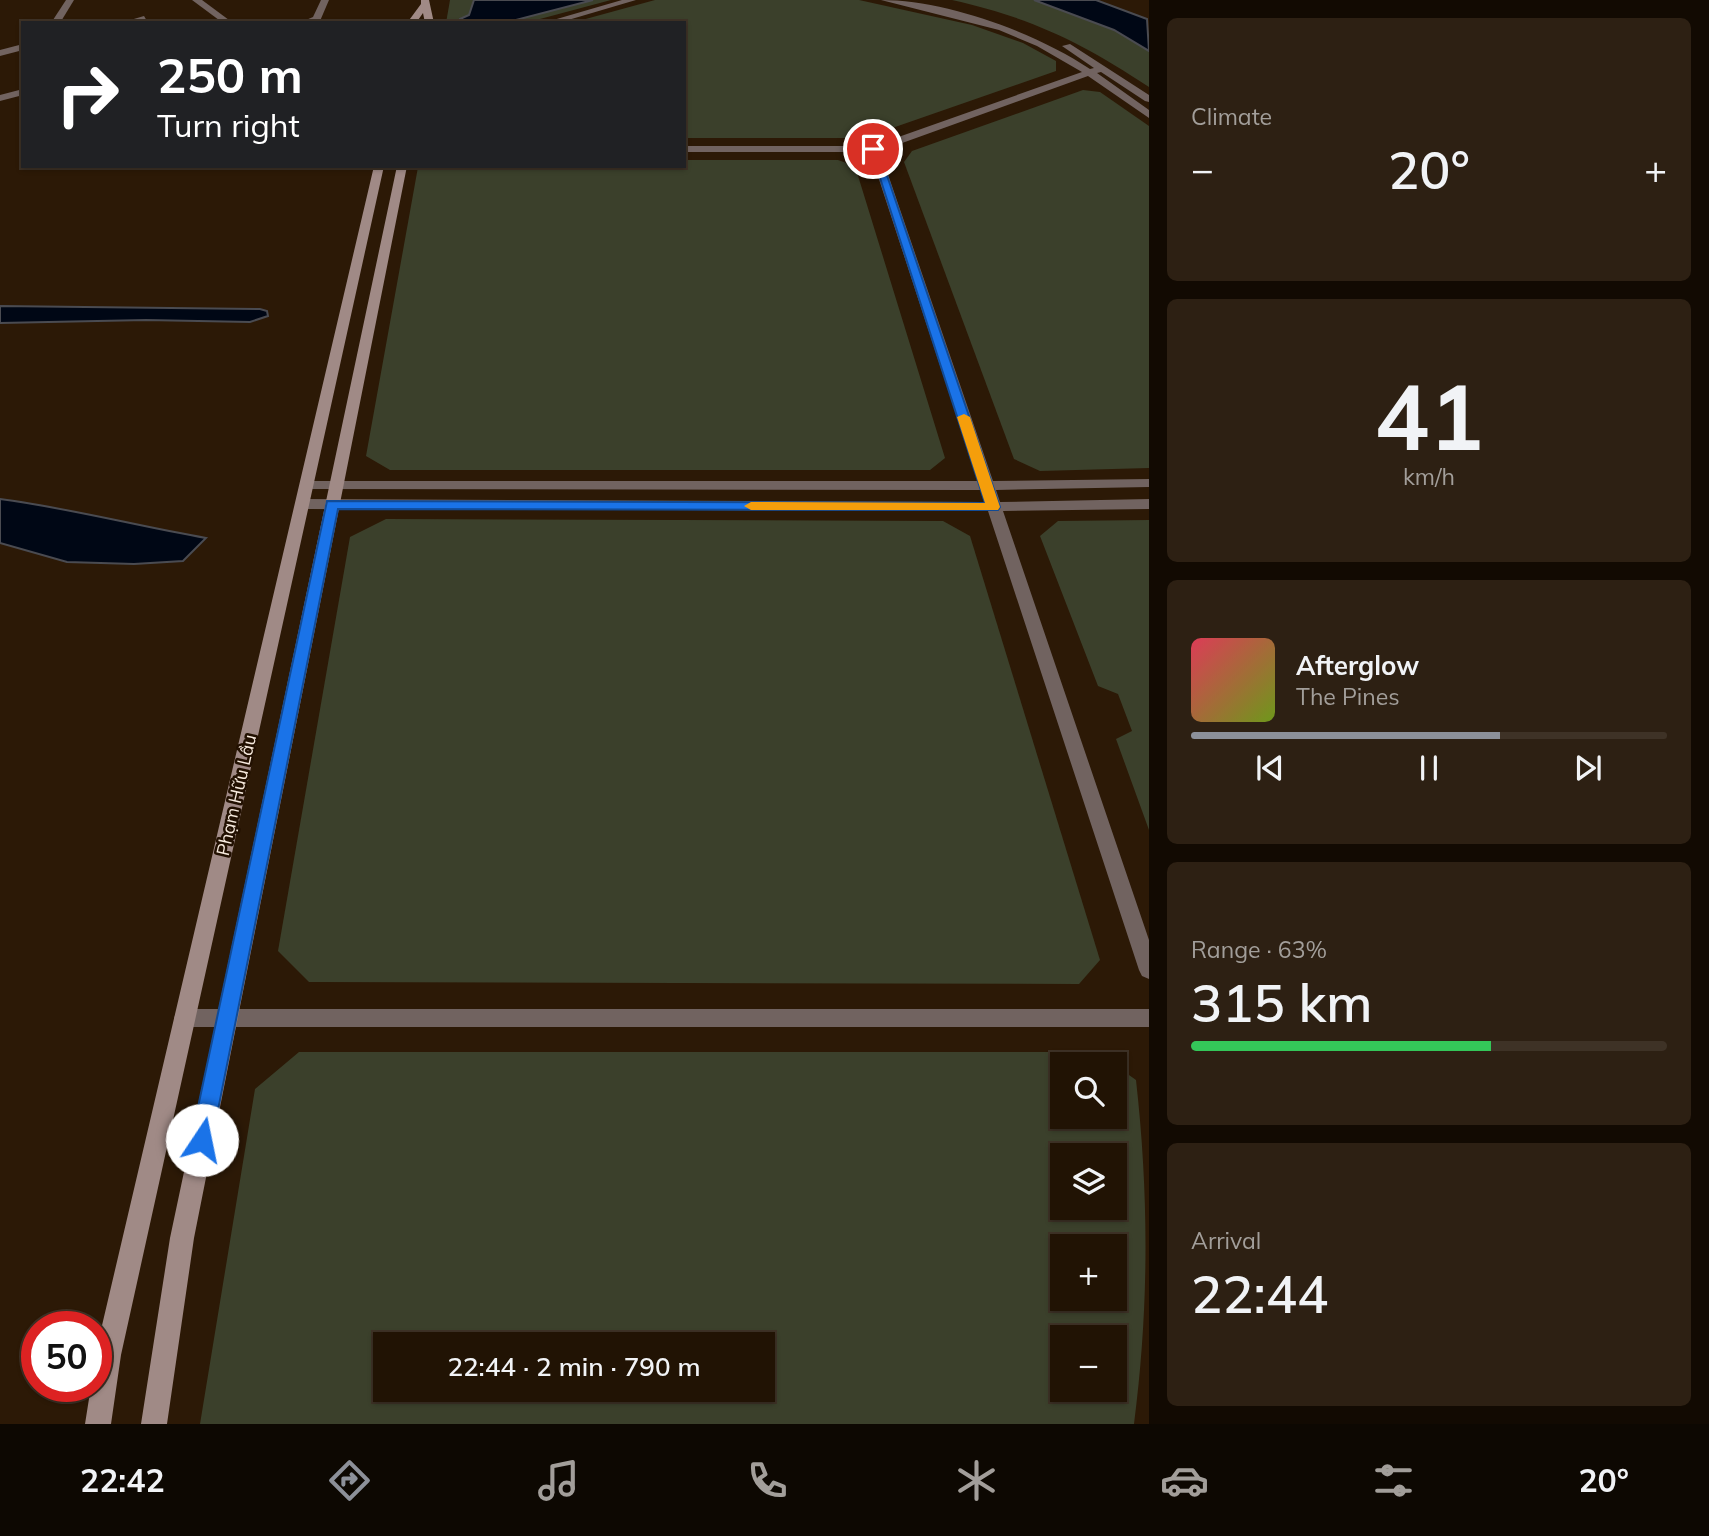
<!DOCTYPE html>
<html lang="en">
<head>
<meta charset="utf-8">
<style>
  :root { --surface:#211304; --page:#2d2013; --text:#f1f3f6; --muted:#a29e9a; --line:#3e3226; --accent:#8c9099 }
  body { margin:0; font-family:Mulish,sans-serif; background:var(--page); color:var(--text); height:100vh; display:flex; flex-direction:column; font-size:26px; white-space:nowrap }
  * { box-sizing:border-box; margin:0 }
  p { font-size:23px; color:var(--muted) }
  .icon { flex:none; width:38px; height:38px; fill:none; stroke:currentColor; stroke-width:2; stroke-linecap:round; stroke-linejoin:round }
  .map { position:relative; flex:1; overflow:hidden }
  .details { display:flex; flex-direction:column; gap:18px; padding:18px; background:#120a02; width:560px }
  .details>* { flex:none }
  .hud { position:absolute; left:21px; top:21px; width:665px; height:147px; border-radius:0px; box-shadow:0 2px 5px #0004,0 0 0 2px var(--line); background:#202124; color:#fff; overflow:hidden }
  .controls { position:absolute; left:1050px; top:1052px; display:grid; gap:14px }
  .controls a { display:grid; place-items:center; width:77px; height:77px; border-radius:0px; background:var(--surface); box-shadow:0 2px 5px #0004,0 0 0 2px var(--line); font-size:35px }
  .speed { position:absolute; left:21px; top:1311px; display:flex; gap:14px; font-size:35px; font-weight:700; text-align:center }
  .speed>* { display:grid; place-content:center; width:91px; height:91px; border-radius:50%; background:var(--surface); box-shadow:0 2px 5px #0004,0 0 0 2px var(--line); line-height:1 }
  .speed .limit { border:10px solid #d22; background:#fff; color:#111 }
  .pin { position:absolute; display:grid; place-items:center; width:60px; height:60px; color:#fff; margin:-30px; border:4px solid #fff; border-radius:50%; box-shadow:0 2px 7px #0007 }
  .me { position:absolute; width:77px; margin:-38px; rotate:11deg; stroke-linejoin:round; filter:drop-shadow(0 0 5px #0008) }
  .turn { display:flex; align-items:center; gap:24px; height:147px; padding:0 21px; font-size:32px }
  .turn .icon { width:91px; height:91px; stroke-width:2.5 }
  .turn b { display:block; font-size:49px; line-height:60px }
  .big { font-size:52px; font-weight:600; line-height:1.1 }
  .details .card { flex:1; display:flex; flex-direction:column; justify-content:center; gap:10px; min-width:0; padding:0 24px; border-radius:10px; background:var(--page) }
  .details .dial { align-items:center; gap:0 }
  .dial b { font-size:91px; line-height:1 }
  .song { display:flex; align-items:center; gap:21px }
  .cover { width:84px; height:84px; border-radius:10px; background:linear-gradient(135deg,hsl(350 70% 55%),hsl(80 70% 35%)) }
  .played { height:7px; border-radius:4px; background:linear-gradient(90deg,var(--accent) 65%,var(--line) 65%) }
  .keys { display:flex; justify-content:space-around; direction:ltr }
  .heat { display:flex; justify-content:space-between; align-items:center; font-size:38px; direction:ltr }
  .charge { height:10px; border-radius:5px; background:linear-gradient(90deg,#34c759 63%,var(--line) 0) }
  .trip { position:absolute; left:373px; top:1332px; width:402px; height:70px; border-radius:0px; background:var(--surface); box-shadow:0 2px 5px #0004,0 0 0 2px var(--line); font-weight:600; line-height:70px; text-align:center }
  .menu { display:flex; height:112px; justify-content:space-around; align-items:center; background:#0d0802; color:var(--muted) }
  .menu .icon { width:49px; height:49px }
  .menu .selected { color:var(--accent) }
  .menu b { font-size:32px; color:var(--text) }
  main { display:flex; flex:1; min-height:0 }
  .map>svg:first-child { display:block }
</style>
</head>
<body>
<main>
<div class="map">
<svg width="1149" height="1424" viewBox="0 0 1149 1424">
  <rect width="100%" height="100%" fill="#2c1906"/>
  <g fill="#3b402b" fill-rule="evenodd">
    <polygon points="450,0 611,0 525,23 446,23"/>
    <polygon points="655,0 859,0 972,25 1023,43 1056,61 1056,71 875,134 849,138 684,138 684,23 571,23"/>
    <path d="M952 0H1034L1114 30 1149 51V87C1081 42 1032 18 952 0Z"/>
    <polygon points="1083,90 1100,92 1149,126 1149,468 1040,471 1014,459 904,162 912,151"/>
    <polygon points="684,160 838,160 855,166 945,458 930,470 390,470 366,456 418,167 684,166"/>
    <polygon points="386,519 943,521 970,536 1100,960 1079,984 309,982 278,951 350,537"/>
    <polygon points="1149,520 1149,830 1116,739 1132,731 1118,694 1098,686 1040,536 1058,521"/>
    <path d="M299 1052H1097L1114 1064H1062V1116H1115V1065L1136 1080C1149 1196 1149 1308 1134 1424H200L255 1089ZM1115 1155V1208H1062V1155ZM1115 1246V1298H1062V1246ZM1115 1337V1390H1062V1337ZM763 1344V1390H385V1344Z"/>
  </g>
  <g fill="#000715" stroke="#4a4b51" stroke-width="2">
    <polygon points="474,0 593,0 504,23 460,23 460,19 469,15"/>
    <polygon points="1034,0 1096,0 1147,19 1149,51 1114,30"/>
    <polygon points="0,306 260,309 267,311 268,316 250,322 146,320 0,323"/>
    <path d="M0 499C69 508 137 526 206 538L183 561 134 564 67 562 0 543Z"/>
  </g>
  <g fill="none" stroke-linecap="round" stroke-linejoin="round">
    <g fill="#716360" fill-rule="evenodd">
      <polygon points="66,0 74,0 60,23 51,23"/>
      <polygon points="192,0 202,0 233,23 223,23"/>
      <polygon points="321,0 329,0 320,21 299,23 313,17"/>
      <polygon points="622,0 636,0 558,23 543,23"/>
      <path d="M881 0C947 0 1036 33 1090 69L1094 68 1062 46 1070 44 1149 95V102L1145 101 1101 72 1097 73 1149 110V118L1088 76 880 151 993 481 1149 479V487L996 490 1000 502 1149 499V509L1003 511 1149 940V979L1142 976 1139 970 988 511 303 509 296 504 303 499 985 502 981 490 307 489 300 485 307 481H978L870 152H684V146H873L1082 72 1037 46 999 30Z"/>
      <polygon points="144,16 147,21 126,23 127,21"/>
      <polygon points="23,44 23,50 0,56 0,50"/>
      <polygon points="23,89 23,95 0,101 0,95"/>
      <polygon points="185,1009 1149,1009 1149,1027 185,1027 177,1025 174,1018 177,1011"/>
    </g>
    <g fill="#a08a86" fill-rule="evenodd">
      <polygon points="421,0 429,0 434,23 425,23 423,13 416,23 407,23 421,4"/>
      <polygon points="374,166 384,166 121,1355 111,1424 85,1424 91,1386 96,1386 96,1351"/>
      <polygon points="397,166 407,166 194,1238 167,1424 141,1424 170,1238"/>
    </g>
  </g>
  <polygon fill="#1a73e8" stroke="#114b97" stroke-width="2" points="870,147 878,149 1000,507 998,510 338,509 212,1140 209,1147 202,1150 194,1147 191,1140 327,501 985,503"/>
  <polygon fill="#f59e0b" points="964,414 970,417 1000,507 998,510 751,510 744,506 751,502 985,503 957,417"/>
  <g text-anchor="middle" dominant-baseline="central" stroke-width="5" stroke-linejoin="round" paint-order="stroke">
    <g font-size="18" fill="#f7eade" stroke="#221001">
      <text transform="translate(236 795) rotate(-77)">Phạm Hữu Lầu</text>
    </g>
  </g>
</svg>
<div class="controls">
<a><svg class="icon" aria-label="search" viewBox="0 0 24 24"><circle cx="10" cy="10" r="6"/><path d="M15 15l6 6"/></svg></a>
<a><svg class="icon" aria-label="layers" viewBox="0 0 24 24"><path d="M12 4l9 5-9 5-9-5zM3 14l9 5 9-5"/></svg></a>
<a>+</a>
<a>−</a>
</div>
<div class="speed"><div class="limit">50</div></div>
<div class="pin" style="left:873px;top:149px;background:#d93025"><svg class="icon" aria-label="arrive" viewBox="0 0 24 24"><path d="M6 21V4h12l-3 4 3 4H6"/></svg></div>
<svg class="me" style="left:202px;top:1140px" viewBox="-20 -20 40 40"><circle r="19" fill="#fff"/><path d="M0-13L10 11 0 6-10 11z" fill="#1a73e8"/></svg>
<div class="trip">22:44 · 2 min · 790 m</div>
<div class="hud">
<div class="turn"><svg class="icon" aria-label="right" viewBox="0 0 24 24"><path d="M7 20v-9h11M14 6l5 5-5 5"/></svg><div><b>250 m</b>Turn right</div></div>
</div>
</div>
<section class="details">
<div class="card"><p>Climate</p>
<div class="heat"><a>−</a><b class="big">20°</b><a>+</a></div>
</div>
<div class="card dial"><b>41</b><p>km/h</p></div>
<div class="card">
<div class="song"><i class="cover"></i><div><b>Afterglow</b><p>The Pines</p></div></div>
<div class="played"></div>
<div class="keys"><svg class="icon" aria-label="previous" viewBox="0 0 24 24"><path d="M18 5L8 12l10 7zM5 5v14"/></svg><svg class="icon" aria-label="pause" viewBox="0 0 24 24"><path d="M8 5v14M16 5v14"/></svg><svg class="icon" aria-label="next" viewBox="0 0 24 24"><path d="M6 5l10 7-10 7zM19 5v14"/></svg></div>
</div>
<div class="card"><p>Range · 63%</p><b class="big">315 km</b><div class="charge"></div></div>
<div class="card"><p>Arrival</p><b class="big">22:44</b></div>
</section>
</main>
<nav class="menu">
<b>22:42</b>
<svg class="icon selected" aria-label="directions" viewBox="0 0 24 24"><path d="M12 3l9 9-9 9-9-9zM9 14v-3h6M13 9l2 2-2 2"/></svg>
<svg class="icon" aria-label="music" viewBox="0 0 24 24"><path d="M9 18V5l10-2v13"/><circle cx="6" cy="18" r="3"/><circle cx="16" cy="16" r="3"/></svg>
<svg class="icon" aria-label="phone" viewBox="0 0 24 24"><path d="M5 4h4l2 5-3 2q2 4 5 5l2-3 5 2v4C11 20 4 13 5 4z"/></svg>
<svg class="icon" aria-label="climate" viewBox="0 0 24 24"><path d="M12 3v18M4 7l16 10M4 17L20 7"/></svg>
<svg class="icon" aria-label="car" viewBox="0 0 24 24"><path d="M5 17H2v-5l4-1 3-4h7l3 4 3 1v5h-3M9 17h6M6 11h13"/><circle cx="7" cy="17" r="2"/><circle cx="17" cy="17" r="2"/></svg>
<svg class="icon" aria-label="filters" viewBox="0 0 24 24"><path d="M4 7h16M4 17h16"/><circle cx="9" cy="7" r="2"/><circle cx="15" cy="17" r="2"/></svg>
<b>20°</b>
</nav>
</body>
</html>
